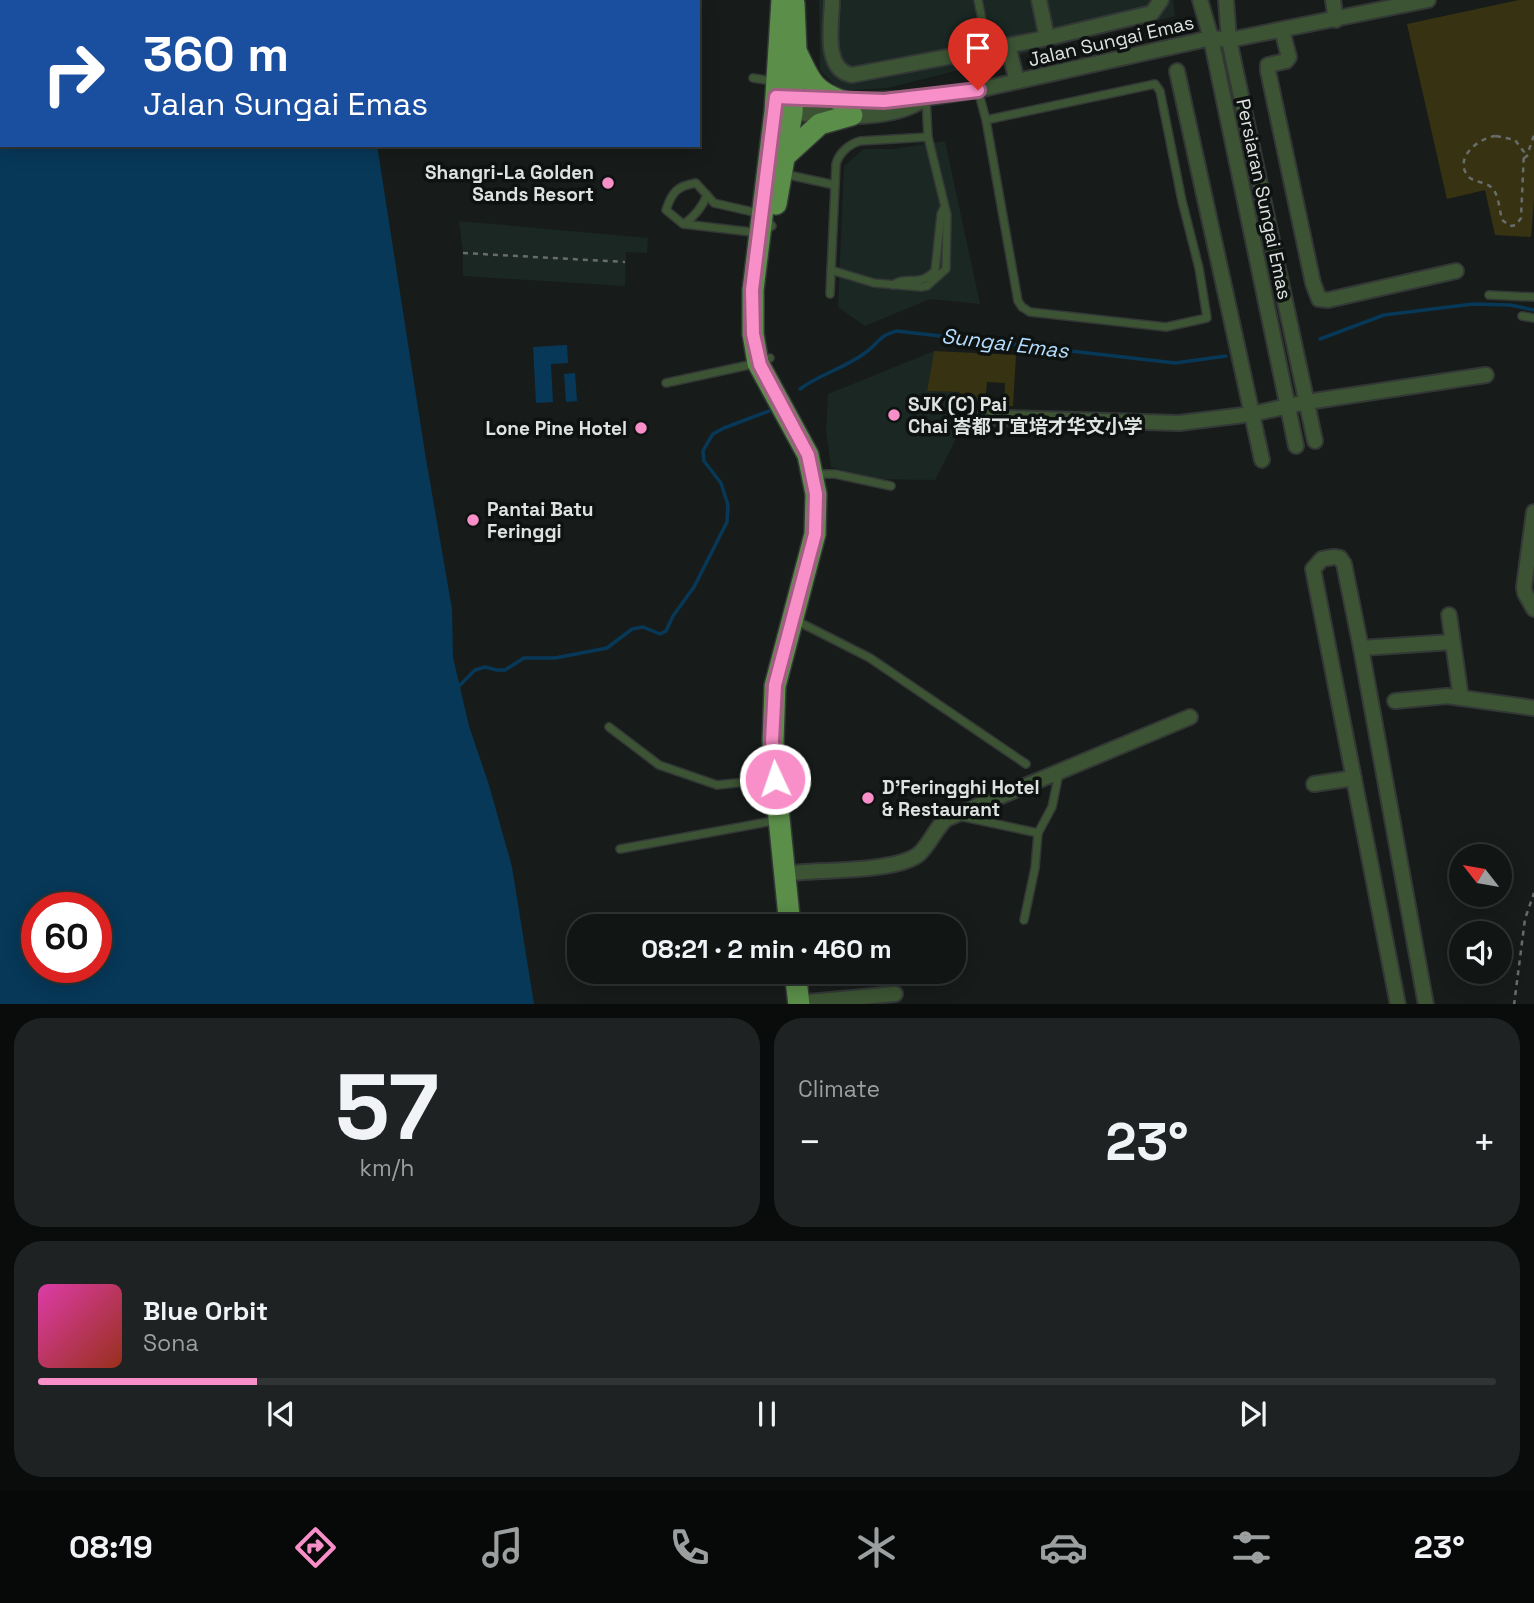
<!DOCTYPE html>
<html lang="en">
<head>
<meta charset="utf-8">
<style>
  :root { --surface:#111514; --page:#1e2222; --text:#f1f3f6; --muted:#9c9fa0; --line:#303434; --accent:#f98fc8 }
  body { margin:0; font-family:"Space Grotesk","Noto Sans SC",sans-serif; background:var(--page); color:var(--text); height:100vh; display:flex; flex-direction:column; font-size:26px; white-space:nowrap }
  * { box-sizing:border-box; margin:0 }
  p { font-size:23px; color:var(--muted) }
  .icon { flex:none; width:38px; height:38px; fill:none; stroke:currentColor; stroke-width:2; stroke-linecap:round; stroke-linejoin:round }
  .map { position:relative; height:1004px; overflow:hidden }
  .side { display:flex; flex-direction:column; gap:14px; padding:14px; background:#090c0b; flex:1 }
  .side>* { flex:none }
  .banner { position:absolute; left:0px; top:0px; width:700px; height:147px; box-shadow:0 4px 18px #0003,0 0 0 2px var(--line); background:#1a4fa0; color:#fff; overflow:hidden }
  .needle { width:46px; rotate:301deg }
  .tools { position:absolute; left:1449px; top:844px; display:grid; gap:14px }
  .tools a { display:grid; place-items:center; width:63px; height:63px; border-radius:50%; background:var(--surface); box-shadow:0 4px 18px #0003,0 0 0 2px var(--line); font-size:35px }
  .speed { position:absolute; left:21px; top:892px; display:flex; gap:14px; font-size:35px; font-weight:700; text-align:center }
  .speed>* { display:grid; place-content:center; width:91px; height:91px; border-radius:50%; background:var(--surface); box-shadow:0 4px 18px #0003,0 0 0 2px var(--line); line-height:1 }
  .speed .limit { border:10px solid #d22; background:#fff; color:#111 }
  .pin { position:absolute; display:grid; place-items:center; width:60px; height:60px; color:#fff; margin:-72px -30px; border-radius:50% 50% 50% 0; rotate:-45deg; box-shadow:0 0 7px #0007 }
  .pin .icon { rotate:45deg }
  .me { position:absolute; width:77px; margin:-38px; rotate:357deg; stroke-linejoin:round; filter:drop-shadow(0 0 5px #0008) }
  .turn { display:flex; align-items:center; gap:24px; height:147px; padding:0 28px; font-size:32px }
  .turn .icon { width:91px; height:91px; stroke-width:2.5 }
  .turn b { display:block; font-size:49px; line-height:60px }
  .big { font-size:52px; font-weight:700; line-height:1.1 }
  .side .card { flex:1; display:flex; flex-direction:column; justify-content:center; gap:10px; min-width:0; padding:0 24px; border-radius:28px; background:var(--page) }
  .side .dial { align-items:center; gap:0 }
  .dial b { font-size:91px; line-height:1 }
  .song { display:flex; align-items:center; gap:21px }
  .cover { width:84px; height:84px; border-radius:10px; background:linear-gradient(135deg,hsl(320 70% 55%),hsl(10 70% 35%)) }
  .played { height:7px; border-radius:4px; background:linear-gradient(90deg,var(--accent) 15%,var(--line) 15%) }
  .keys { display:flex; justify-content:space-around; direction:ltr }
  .heat { display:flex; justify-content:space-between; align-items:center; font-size:38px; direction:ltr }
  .side .tiles { flex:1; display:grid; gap:14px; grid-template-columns:1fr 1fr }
  .card:last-child { grid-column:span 2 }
  .trip { position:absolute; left:567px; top:914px; width:399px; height:70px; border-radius:28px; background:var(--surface); box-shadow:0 4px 18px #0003,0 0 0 2px var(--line); font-weight:700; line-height:70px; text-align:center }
  .tabs { display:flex; height:112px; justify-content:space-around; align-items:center; background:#070808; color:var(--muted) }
  .tabs .icon { width:49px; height:49px }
  .tabs .active { color:var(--accent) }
  .tabs b { font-size:32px; color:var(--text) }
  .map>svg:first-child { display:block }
</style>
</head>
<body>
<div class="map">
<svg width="1534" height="1005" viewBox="0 0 1534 1005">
  <rect width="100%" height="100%" fill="#171c1a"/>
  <g fill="#1a2723">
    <polygon points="819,0 1173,0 1175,16 887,88 841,91 820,70"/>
    <polygon points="945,141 980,304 930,299 865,326 838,307 844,166 864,149 894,149"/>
    <polygon points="459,221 648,238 647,253 626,252 625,286 463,276 463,253"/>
    <polygon points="934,351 927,391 960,392 960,400 961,429 935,480 876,479 831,467 826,431 828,394"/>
  </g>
  <g fill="#373312">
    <polygon points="1519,0 1534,0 1534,200 1531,237 1495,235 1485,190 1447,199 1407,24"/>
    <polygon points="934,351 1016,355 1013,406 1004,406 1005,383 987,382 985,402 960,400 960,392 927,391"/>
  </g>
  <g fill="#073858" fill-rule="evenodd">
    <path d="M0 0H353V2H2V145H377L425 453 452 609 453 657 469 726 489 785 512 867 534 1004H0ZM96 908V968H37V908Z"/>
    <polygon points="567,345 568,363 551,364 553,402 536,403 533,347"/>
    <polygon points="575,373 577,401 566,402 564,374"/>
  </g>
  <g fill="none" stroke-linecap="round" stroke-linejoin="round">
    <g stroke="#073858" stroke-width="3.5">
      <polyline points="1320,339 1384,315 1473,304 1510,305 1534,310"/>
      <path d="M800 389C820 374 845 368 865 353 879 343 879 335 897 331L1175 363 1226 356"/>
      <polyline points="459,686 475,670 485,667 497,670 505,670 524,658 555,658 607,648 632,629 643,627 660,634 666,631 673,616 694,587 727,522 728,505 721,483 704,461 703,451 708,442 713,434 724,428 769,411"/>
    </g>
    <defs>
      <g id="lane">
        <polyline points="978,0 988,49"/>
        <polyline points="753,78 773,81"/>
        <polyline points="978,90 986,120 1018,301 1022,307 1030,312 1166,327 1207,318 1199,268 1182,201 1160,91 1155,84 986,120"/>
        <polyline points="784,174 835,185"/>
        <path d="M696 183 714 203 762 214 772 226 760 233 683 224 666 210C672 192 677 186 696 183Z"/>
        <path d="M684 224C695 216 702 208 707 195"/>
        <polyline points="831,270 874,283 921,287 927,286 946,269 947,215 928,137 926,98"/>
        <path d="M893 285C908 274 916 289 935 271L941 214 944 208"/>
        <path d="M830 294 836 164C839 153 849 144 860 141L928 137"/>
        <polyline points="1489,295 1534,297"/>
        <polyline points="1522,316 1534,318"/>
        <polyline points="666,383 758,363 770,358"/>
        <polyline points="822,474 835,474 891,486"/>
        <polyline points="799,622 870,658 1026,764"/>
        <polyline points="609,727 659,765 717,785 774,779"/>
        <polyline points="959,816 1038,833"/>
        <polyline points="620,849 778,820"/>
        <polyline points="1024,920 1035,868 1038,833 1052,807 1059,773"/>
        <polyline points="774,971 775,979 794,977"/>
        <polyline points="651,979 687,971"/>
      </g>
      <g id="street">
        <path d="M832 0C832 22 822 70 852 75L1047 38 1152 13 1161 0"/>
        <polyline points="1039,0 1047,38"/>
        <polyline points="1200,0 1211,38 1296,446"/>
        <polyline points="1226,0 1229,40 1315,441"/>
        <polyline points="1333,0 1336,20"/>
        <polyline points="1282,30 1289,57 1286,61 1268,65 1268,71 1313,283 1319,299 1328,300 1456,271"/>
        <polyline points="1008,46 1017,81"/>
        <polyline points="1177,71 1262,460"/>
        <polyline points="785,98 842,101 926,98 978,90 1211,38 1229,40 1428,0"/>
        <path d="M784 112C826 115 889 124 924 99"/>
        <polyline points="971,417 1179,423 1252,414 1307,402 1486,375"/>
        <polyline points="1534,512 1524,587 1525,593 1534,609"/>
        <polyline points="1449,615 1461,698"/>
        <polyline points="1361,648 1452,642"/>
        <polyline points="1395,701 1447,696 1534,708"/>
        <polyline points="1314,784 1354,778"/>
        <path d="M784 874C816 869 896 873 919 854 930 844 935 829 946 819L1190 717"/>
        <polyline points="798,1003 895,994"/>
        <polyline points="1398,1005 1313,569 1322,559 1334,557 1340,558 1344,564 1361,648 1426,1005"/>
      </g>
      <g id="primary">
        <polyline points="782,0 775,111 753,290 753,334 758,363 808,455 816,494 815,534 775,686 773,741 775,779 790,926"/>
        <path d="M797 53C810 80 812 90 842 101"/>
        <polyline points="785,156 820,124 852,115"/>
        <polyline points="776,204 792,113 796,51 794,4"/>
        <polyline points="795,971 799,1005"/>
      </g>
    </defs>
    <use href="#lane" stroke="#333836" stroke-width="10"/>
    <use href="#street" stroke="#333836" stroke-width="18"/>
    <use href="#primary" stroke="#333836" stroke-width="24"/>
    <g stroke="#686c6a" stroke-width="2.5" stroke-dasharray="5 5" stroke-linecap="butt">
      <path d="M1496 136 1515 140 1524 152 1521 218 1516 225 1510 226 1502 220C1500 212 1499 200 1495 192 1489 180 1473 184 1467 175 1454 156 1481 137 1496 136Z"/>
      <polyline points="1524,158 1527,156 1534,135"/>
      <polyline points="463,253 625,262"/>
      <polyline points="1514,1005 1525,919 1534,893"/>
    </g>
    <use href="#lane" stroke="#3c5434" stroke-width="7"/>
    <use href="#street" stroke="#3c5434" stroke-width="14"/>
    <use href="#primary" stroke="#5a8e49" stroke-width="21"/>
  </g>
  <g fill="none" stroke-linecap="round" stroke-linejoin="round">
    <defs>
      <polyline id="route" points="775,779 772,741 775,685 815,534 816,494 808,455 760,365 753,334 752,290 776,97 884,101 978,90"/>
    </defs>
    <use href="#route" stroke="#a25d82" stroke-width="18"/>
    <use href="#route" stroke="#f98fc8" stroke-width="12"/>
  </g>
  <g fill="#f98fc8" stroke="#0e1311" stroke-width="2.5">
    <circle cx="608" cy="183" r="7"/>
    <circle cx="894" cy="415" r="7"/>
    <circle cx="641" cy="428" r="7"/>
    <circle cx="473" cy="520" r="7"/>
    <circle cx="868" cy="798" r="7"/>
  </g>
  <g text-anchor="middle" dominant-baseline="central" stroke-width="7" stroke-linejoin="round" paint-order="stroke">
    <g font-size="19" fill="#dee2e0" stroke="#0e1311">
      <text transform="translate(1111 41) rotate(-13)">Jalan Sungai Emas</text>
      <text transform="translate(1264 199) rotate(78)">Persiaran Sungai Emas</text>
    </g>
    <g font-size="19" font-weight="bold" fill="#dee2e0" stroke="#0e1311" text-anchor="start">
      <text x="594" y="172" text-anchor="end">Shangri-La Golden<tspan x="594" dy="22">Sands Resort</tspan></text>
      <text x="908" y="404">SJK (C) Pai<tspan x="908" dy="22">Chai 峇都丁宜培才华文小学</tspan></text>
      <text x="627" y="428" text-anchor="end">Lone Pine Hotel</text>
      <text x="487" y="509">Pantai Batu<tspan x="487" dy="22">Feringgi</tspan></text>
      <text x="882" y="787">D'Feringghi Hotel<tspan x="882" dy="22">&amp; Restaurant</tspan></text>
    </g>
    <g font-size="21" font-style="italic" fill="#b5deff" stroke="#0e1311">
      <text transform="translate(1005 343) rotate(7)">Sungai Emas</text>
    </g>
  </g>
</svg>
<div class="tools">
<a><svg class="needle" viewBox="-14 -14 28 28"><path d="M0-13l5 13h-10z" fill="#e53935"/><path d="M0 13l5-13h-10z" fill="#9c9fa0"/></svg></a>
<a><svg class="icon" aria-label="sound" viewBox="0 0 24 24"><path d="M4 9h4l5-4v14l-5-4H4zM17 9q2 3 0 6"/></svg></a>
</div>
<div class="speed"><div class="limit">60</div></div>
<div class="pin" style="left:978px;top:90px;background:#d93025"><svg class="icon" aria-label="arrive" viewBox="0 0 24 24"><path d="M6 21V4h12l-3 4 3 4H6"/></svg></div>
<svg class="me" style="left:775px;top:779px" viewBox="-20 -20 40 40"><circle r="17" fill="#f98fc8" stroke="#fff" stroke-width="3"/><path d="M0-11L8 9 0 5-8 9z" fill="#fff"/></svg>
<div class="trip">08:21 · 2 min · 460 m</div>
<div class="banner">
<div class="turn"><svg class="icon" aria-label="right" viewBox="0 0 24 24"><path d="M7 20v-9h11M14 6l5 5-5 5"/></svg><div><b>360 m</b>Jalan Sungai Emas</div></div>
</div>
</div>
<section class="side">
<div class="tiles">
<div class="card dial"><b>57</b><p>km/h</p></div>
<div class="card"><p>Climate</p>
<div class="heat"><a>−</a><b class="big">23°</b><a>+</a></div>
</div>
<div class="card">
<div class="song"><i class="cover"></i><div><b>Blue Orbit</b><p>Sona</p></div></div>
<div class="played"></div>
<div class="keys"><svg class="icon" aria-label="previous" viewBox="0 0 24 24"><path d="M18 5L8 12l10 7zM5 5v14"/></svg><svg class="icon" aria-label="pause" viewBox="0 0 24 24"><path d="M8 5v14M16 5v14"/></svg><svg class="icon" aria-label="next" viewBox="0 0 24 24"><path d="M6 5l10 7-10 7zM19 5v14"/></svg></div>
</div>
</div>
</section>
<nav class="tabs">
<b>08:19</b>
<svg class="icon active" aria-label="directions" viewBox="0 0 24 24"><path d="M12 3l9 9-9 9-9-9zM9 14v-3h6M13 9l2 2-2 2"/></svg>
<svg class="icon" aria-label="music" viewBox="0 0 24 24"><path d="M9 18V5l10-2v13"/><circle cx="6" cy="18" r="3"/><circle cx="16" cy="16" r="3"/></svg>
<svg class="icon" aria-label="phone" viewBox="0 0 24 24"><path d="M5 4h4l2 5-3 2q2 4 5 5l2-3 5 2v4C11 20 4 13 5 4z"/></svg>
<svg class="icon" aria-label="climate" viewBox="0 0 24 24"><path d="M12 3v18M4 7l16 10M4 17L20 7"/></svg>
<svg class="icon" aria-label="car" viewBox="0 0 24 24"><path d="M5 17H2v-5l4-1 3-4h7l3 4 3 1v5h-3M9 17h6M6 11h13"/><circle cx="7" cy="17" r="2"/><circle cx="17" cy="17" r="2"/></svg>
<svg class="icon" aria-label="filters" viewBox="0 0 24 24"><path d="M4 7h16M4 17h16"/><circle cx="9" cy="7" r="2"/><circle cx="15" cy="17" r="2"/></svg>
<b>23°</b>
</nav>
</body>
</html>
